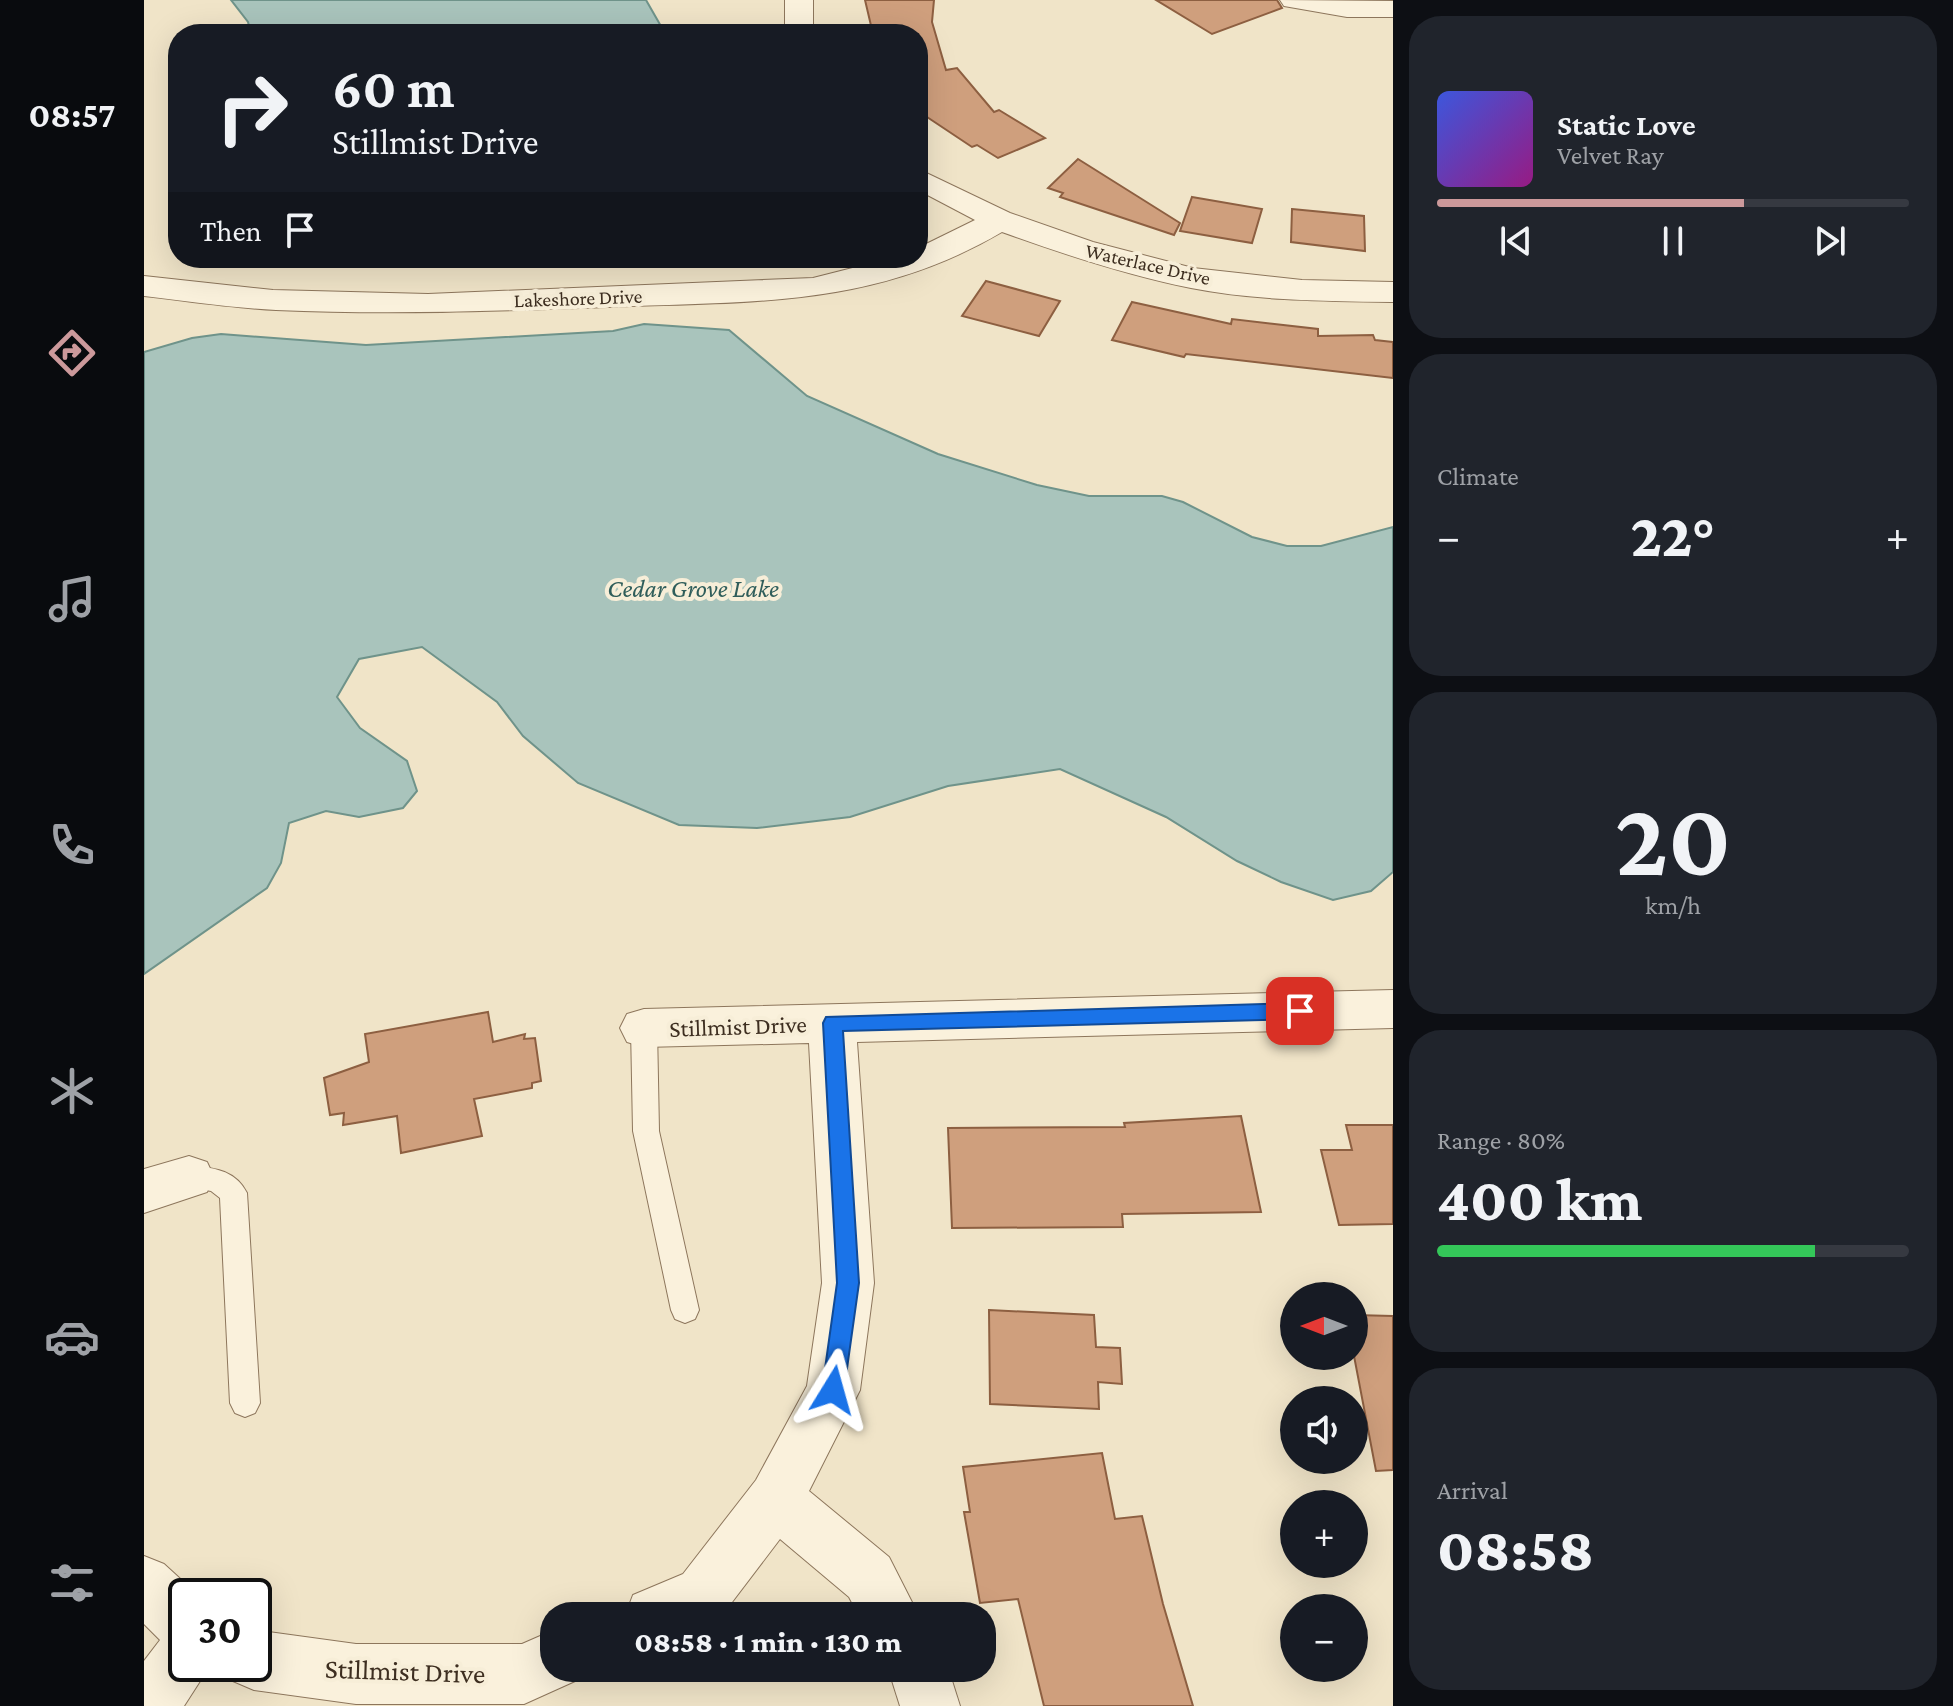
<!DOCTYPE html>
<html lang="en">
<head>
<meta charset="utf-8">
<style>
  :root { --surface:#171b24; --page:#20242c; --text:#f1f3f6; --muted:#9ea1a6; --line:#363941; --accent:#cc999b }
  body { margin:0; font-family:"Crimson Pro",serif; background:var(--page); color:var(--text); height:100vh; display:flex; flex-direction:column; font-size:30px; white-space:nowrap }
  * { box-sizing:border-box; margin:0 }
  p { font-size:26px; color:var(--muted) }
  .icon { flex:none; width:44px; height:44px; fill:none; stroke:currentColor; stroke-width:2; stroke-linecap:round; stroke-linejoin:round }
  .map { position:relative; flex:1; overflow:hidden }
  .side { display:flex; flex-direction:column; gap:16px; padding:16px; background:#0d0f14; width:560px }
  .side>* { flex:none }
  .top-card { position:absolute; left:24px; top:24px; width:760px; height:244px; border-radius:32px; box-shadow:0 8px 32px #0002; background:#171b24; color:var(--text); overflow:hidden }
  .needle { width:52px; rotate:270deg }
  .fabs { position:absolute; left:1136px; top:1282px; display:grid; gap:16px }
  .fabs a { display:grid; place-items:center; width:88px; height:88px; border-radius:50%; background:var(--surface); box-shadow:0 8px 32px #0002; font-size:40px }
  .speed { position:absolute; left:24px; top:1578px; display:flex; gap:16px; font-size:40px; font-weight:700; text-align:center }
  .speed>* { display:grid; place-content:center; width:104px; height:104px; border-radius:50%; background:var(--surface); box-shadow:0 8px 32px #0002; line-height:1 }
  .speed .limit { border:4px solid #111; border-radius:12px; background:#fff; color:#111 }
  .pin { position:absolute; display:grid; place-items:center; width:68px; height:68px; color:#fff; margin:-34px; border-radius:16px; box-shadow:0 4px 12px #0006 }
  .me { position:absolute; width:88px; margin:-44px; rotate:8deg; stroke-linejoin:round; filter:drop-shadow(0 0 6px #0008) }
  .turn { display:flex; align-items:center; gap:28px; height:168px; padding:0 32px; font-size:36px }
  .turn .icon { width:104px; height:104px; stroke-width:2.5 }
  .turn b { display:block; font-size:56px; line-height:68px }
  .then { display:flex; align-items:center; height:76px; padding:0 32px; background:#0003; gap:16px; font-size:30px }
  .big { font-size:60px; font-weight:800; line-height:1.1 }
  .side .widget { flex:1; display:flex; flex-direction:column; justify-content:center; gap:12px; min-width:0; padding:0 28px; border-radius:32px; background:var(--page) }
  .side .dial { align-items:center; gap:0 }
  .dial b { font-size:104px; line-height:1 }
  .song { display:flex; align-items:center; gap:24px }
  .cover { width:96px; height:96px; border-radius:12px; background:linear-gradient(135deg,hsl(230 70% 55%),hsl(310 70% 35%)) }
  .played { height:8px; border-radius:4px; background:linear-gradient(90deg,var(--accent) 65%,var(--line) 65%) }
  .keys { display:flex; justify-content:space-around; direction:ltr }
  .heat { display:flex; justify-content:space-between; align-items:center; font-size:44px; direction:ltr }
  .charge { height:12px; border-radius:6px; background:linear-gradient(90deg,#34c759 80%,var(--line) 0) }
  .trip { position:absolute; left:396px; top:1602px; width:456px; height:80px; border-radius:32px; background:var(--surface); box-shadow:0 8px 32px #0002; font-weight:800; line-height:80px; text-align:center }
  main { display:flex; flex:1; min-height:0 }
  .menu { display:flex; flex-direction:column; width:144px; justify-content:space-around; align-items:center; background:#090b0e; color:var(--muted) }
  .menu .icon { width:56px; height:56px }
  .menu .current { color:var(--accent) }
  .menu b { font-size:36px; color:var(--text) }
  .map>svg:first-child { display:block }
</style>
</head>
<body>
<main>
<nav class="menu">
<b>08:57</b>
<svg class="icon current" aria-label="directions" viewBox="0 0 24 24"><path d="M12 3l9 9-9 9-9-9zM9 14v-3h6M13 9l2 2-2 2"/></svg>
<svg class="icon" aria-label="music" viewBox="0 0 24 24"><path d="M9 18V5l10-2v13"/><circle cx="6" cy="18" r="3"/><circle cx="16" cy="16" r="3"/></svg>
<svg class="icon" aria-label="phone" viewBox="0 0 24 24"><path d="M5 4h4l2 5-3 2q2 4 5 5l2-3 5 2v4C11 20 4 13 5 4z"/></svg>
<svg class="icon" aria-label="climate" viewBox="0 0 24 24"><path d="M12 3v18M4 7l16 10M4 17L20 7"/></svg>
<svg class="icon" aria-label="car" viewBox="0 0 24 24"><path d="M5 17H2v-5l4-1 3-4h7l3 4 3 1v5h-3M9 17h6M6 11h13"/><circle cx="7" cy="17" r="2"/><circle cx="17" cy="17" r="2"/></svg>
<svg class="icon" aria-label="filters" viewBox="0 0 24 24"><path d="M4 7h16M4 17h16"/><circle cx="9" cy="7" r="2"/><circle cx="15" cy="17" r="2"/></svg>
</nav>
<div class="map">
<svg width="1249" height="1706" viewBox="0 0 1249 1706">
  <rect width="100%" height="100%" fill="#f0e4c8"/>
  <g fill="#a9c4bc" stroke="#6f938a" stroke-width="2">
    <polygon points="87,0 502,0 518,28 517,34 107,34 104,22"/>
    <polygon points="132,258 521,258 267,264 157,263"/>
    <polygon points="500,324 585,330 663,396 794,454 893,485 945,496 1018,496 1039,502 1108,537 1143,546 1177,546 1249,527 1249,872 1227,891 1189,900 1137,882 1093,861 1022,817 916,769 804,786 706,817 613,828 535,825 434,783 379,736 353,702 278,647 215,659 193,697 216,728 263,761 273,791 259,808 215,817 182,811 145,823 137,863 123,888 0,974 0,352 48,338 77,334 222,345 469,331"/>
  </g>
  <g fill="#cf9f7d" stroke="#8d5f41" stroke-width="2">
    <polygon points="721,0 790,0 788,22 802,70 813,68 850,112 855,110 901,138 854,158 833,145 828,147 774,111 774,34 729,34"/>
    <polygon points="1012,0 1133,0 1138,8 1068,34"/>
    <polygon points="934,159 1036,223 1030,235 916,197 919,193 904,188"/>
    <polygon points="1048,197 1118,209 1108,243 1036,231"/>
    <polygon points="1148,209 1220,216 1221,251 1147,242"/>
    <polygon points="842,281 916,301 895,336 818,316"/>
    <polygon points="988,302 1087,324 1088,319 1174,329 1174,336 1229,335 1231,340 1249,342 1249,378 1042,354 1040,357 968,340"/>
    <polygon points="344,1012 349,1042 381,1034 380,1039 391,1038 397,1081 388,1083 388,1088 330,1099 338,1136 257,1153 253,1116 199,1125 200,1113 186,1115 180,1078 225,1062 221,1034"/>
    <polygon points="1097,1116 1117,1212 978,1214 979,1227 808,1228 804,1128 981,1127 980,1123"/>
    <polygon points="1202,1125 1249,1125 1249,1224 1195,1225 1177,1150 1208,1150"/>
    <polygon points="845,1310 950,1315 952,1347 976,1348 978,1384 954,1382 955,1409 846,1404"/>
    <polygon points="1210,1315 1249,1316 1249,1470 1232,1471 1210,1356"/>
    <polygon points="958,1453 971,1519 998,1516 1019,1604 1049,1706 900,1706 874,1599 836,1603 820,1512 826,1512 819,1467"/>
  </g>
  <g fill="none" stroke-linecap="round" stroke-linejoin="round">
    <defs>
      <g id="service">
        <polygon points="500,1018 509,1021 513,1028 515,1131 555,1310 551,1319 541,1323 531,1319 527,1310 489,1131 487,1028 491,1021"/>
        <path d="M45 1165C68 1168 91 1169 103 1193L116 1403 111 1413 101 1417 91 1413 86 1403 76 1198 67 1191 35 1185 31 1177 35 1169Z"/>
      </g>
      <g id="minor">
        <rect x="641" y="0" width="28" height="34"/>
        <polygon points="1136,0 1249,1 1249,17 1203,17 1140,6"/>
        <path d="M774 169 866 213 949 242 1049 268 1158 280 1249 282V302C1182 301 1113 301 1047 288 982 275 919 254 858 232 729 308 609 301 465 307 354 311 244 315 132 310 88 308 44 301 0 296V276L129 290 284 294 669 278 748 258H774V248L831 220 774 190Z"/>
        <polygon points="1249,990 1249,1028 713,1042 730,1283 716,1390 665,1491 745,1557 775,1616 715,1616 705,1597 636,1539 579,1614 481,1616 489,1595 539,1574 612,1480 663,1386 678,1283 665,1043 500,1047 483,1042 476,1028 483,1014 500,1009"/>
        <polygon points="45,1156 63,1162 70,1177 63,1192 0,1213 0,1169"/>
        <polygon points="0,1556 20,1564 55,1596 42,1596 42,1664 67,1664 40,1706 0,1706 0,1661 16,1640 0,1624"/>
        <polygon points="110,1630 212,1644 378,1644 410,1630 410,1668 436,1668 431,1681 380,1704 212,1704 110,1690 89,1681 82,1664 110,1664"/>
        <polygon points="744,1668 804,1668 816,1706 756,1706"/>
      </g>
    </defs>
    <use href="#service" stroke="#8d765c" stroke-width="2"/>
    <use href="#minor" stroke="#8d765c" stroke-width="2"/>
    <use href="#service" fill="#faf1dc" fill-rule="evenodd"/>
    <use href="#minor" fill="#faf1dc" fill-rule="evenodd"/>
  </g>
  <polygon fill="#1a73e8" stroke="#114b97" stroke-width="2" points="1156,1003 1165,1011 1156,1019 699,1031 715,1283 700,1390 697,1397 689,1400 681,1397 678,1390 693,1283 679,1023 682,1017"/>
  <g text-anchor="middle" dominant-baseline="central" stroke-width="8" stroke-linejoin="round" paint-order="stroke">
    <g font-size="20" fill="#3d2e20" stroke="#f7eed8">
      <text transform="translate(1004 264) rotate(13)">Waterlace Drive</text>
      <text transform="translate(434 298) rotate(-2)">Lakeshore Drive</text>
    </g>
    <g font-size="24" fill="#3d2e20" stroke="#f7eed8">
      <text transform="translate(594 1026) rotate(-2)">Stillmist Drive</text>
    </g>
    <g font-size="26" font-style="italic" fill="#2f5d5a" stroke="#f7eed8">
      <text x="549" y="588">Cedar Grove Lake</text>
    </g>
    <g font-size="28" fill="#3d2e20" stroke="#f7eed8">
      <text transform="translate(261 1671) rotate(2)">Stillmist Drive</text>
    </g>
  </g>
</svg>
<div class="fabs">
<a><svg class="needle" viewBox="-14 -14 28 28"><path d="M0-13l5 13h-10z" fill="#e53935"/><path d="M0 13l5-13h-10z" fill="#9ea1a6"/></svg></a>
<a><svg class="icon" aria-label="sound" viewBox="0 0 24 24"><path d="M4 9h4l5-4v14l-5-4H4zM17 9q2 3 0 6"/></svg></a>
<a>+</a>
<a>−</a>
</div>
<div class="speed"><div class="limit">30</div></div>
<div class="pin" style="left:1156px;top:1011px;background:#d93025"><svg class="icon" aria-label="arrive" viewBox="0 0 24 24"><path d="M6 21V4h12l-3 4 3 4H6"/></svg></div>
<svg class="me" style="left:689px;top:1390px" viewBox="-20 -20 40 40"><path d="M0-17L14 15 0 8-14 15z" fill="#1a73e8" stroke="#fff" stroke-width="4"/></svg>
<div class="trip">08:58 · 1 min · 130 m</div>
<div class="top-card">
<div class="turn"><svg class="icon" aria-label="right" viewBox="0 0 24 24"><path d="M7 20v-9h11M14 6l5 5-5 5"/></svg><div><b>60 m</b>Stillmist Drive</div></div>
<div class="then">Then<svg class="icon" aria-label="arrive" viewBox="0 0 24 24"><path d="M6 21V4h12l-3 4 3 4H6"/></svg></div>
</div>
</div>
<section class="side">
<div class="widget">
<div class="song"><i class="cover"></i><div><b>Static Love</b><p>Velvet Ray</p></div></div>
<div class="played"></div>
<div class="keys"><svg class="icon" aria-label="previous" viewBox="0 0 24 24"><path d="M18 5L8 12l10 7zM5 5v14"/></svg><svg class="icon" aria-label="pause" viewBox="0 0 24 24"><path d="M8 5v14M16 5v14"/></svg><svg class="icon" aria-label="next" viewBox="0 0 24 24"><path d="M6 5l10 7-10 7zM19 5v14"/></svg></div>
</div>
<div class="widget"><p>Climate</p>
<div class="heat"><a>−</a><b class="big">22°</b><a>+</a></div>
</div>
<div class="widget dial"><b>20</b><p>km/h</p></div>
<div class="widget"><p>Range · 80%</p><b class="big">400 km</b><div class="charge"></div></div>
<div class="widget"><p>Arrival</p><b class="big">08:58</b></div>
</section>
</main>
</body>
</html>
